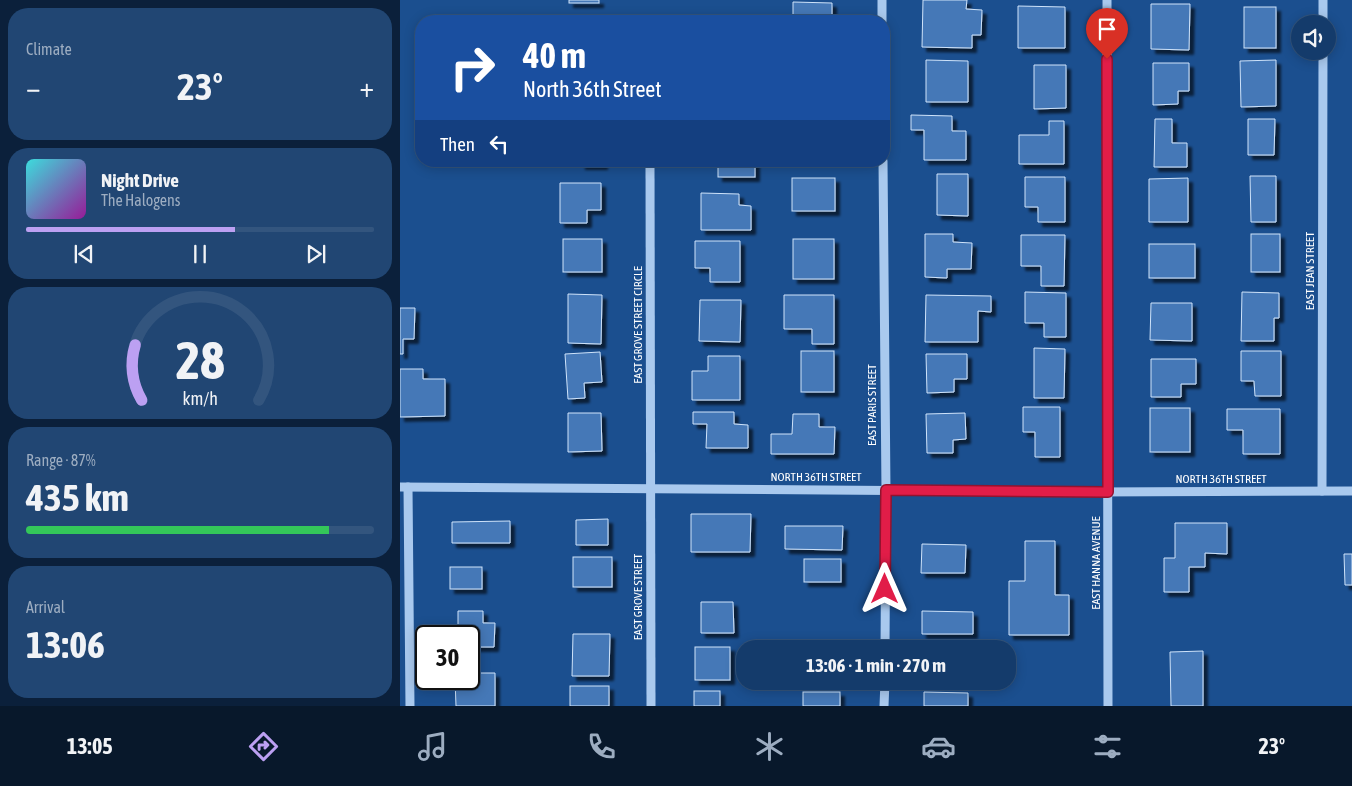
<!DOCTYPE html>
<html lang="en">
<head>
<meta charset="utf-8">
<style>
  :root { --surface:#143b6b; --page:#214673; --text:#f1f3f6; --muted:#9dadc1; --line:#33557e; --accent:#bca0f2 }
  body { margin:0; font-family:"Asap Condensed",sans-serif; background:var(--page); color:var(--text); height:100vh; display:flex; flex-direction:column; font-size:19px; white-space:nowrap }
  * { box-sizing:border-box; margin:0 }
  p { font-size:16px; color:var(--muted) }
  .icon { flex:none; width:28px; height:28px; fill:none; stroke:currentColor; stroke-width:2; stroke-linecap:round; stroke-linejoin:round }
  .map { position:relative; flex:1; overflow:hidden }
  .details { display:flex; flex-direction:column; gap:8px; padding:8px; background:#0b203b; width:400px }
  .details>* { flex:none }
  .top-card { position:absolute; left:15px; top:15px; width:475px; height:152px; border-radius:20px; box-shadow:0 2px 12px #0003,0 0 0 1px var(--line); background:#1a4fa0; color:#fff; overflow:hidden }
  .buttons { position:absolute; left:891px; top:15px; display:grid; gap:10px }
  .buttons a { display:grid; place-items:center; width:45px; height:45px; border-radius:50%; background:var(--surface); box-shadow:0 2px 12px #0003,0 0 0 1px var(--line); font-size:25px }
  .speed { position:absolute; left:15px; top:625px; display:flex; gap:10px; font-size:25px; font-weight:700; text-align:center }
  .speed>* { display:grid; place-content:center; width:65px; height:65px; border-radius:50%; background:var(--surface); box-shadow:0 2px 12px #0003,0 0 0 1px var(--line); line-height:1 }
  .speed .limit { border:2px solid #111; border-radius:8px; background:#fff; color:#111 }
  .pin { position:absolute; display:grid; place-items:center; width:42px; height:42px; color:#fff; margin:-51px -21px; border-radius:50% 50% 50% 0; rotate:-45deg; box-shadow:0 0 5px #0007 }
  .pin .icon { rotate:45deg }
  .me { position:absolute; width:55px; margin:-28px; rotate:0deg; stroke-linejoin:round; filter:drop-shadow(0 0 4px #0008) }
  .turn { display:flex; align-items:center; gap:18px; height:105px; padding:0 25px; font-size:22px }
  .turn .icon { width:65px; height:65px; stroke-width:2.5 }
  .turn b { display:block; font-size:35px; line-height:42px }
  .then { display:flex; align-items:center; height:48px; padding:0 25px; background:#0003; gap:10px; font-size:19px }
  .big { font-size:38px; font-weight:700; line-height:1.1 }
  .details .card { flex:1; display:flex; flex-direction:column; justify-content:center; gap:8px; min-width:0; padding:0 18px; border-radius:20px; background:var(--page) }
  .details .dial { align-items:center; gap:0 }
  .dial svg { height:130px; overflow:visible; fill:none; stroke:var(--line); stroke-width:7; stroke-linecap:round; text-anchor:middle }
  .dial text { fill:var(--text); stroke:none }
  .song { display:flex; align-items:center; gap:15px }
  .cover { width:60px; height:60px; border-radius:8px; background:linear-gradient(135deg,hsl(180 70% 55%),hsl(300 70% 35%)) }
  .played { height:5px; border-radius:2px; background:linear-gradient(90deg,var(--accent) 60%,var(--line) 60%) }
  .keys { display:flex; justify-content:space-around; direction:ltr }
  .heat { display:flex; justify-content:space-between; align-items:center; font-size:28px; direction:ltr }
  .charge { height:8px; border-radius:4px; background:linear-gradient(90deg,#34c759 87%,var(--line) 0) }
  .trip { position:absolute; left:336px; top:640px; width:280px; height:50px; border-radius:20px; background:var(--surface); box-shadow:0 2px 12px #0003,0 0 0 1px var(--line); font-weight:700; line-height:50px; text-align:center }
  .menu { display:flex; height:80px; justify-content:space-around; align-items:center; background:#08182b; color:var(--muted) }
  .menu .icon { width:35px; height:35px }
  .menu .current { color:var(--accent) }
  .menu b { font-size:22px; color:var(--text) }
  main { display:flex; flex:1; min-height:0 }
  .map>svg:first-child { display:block }
</style>
</head>
<body>
<main>
<section class="details">
<div class="card"><p>Climate</p>
<div class="heat"><a>−</a><b class="big">23°</b><a>+</a></div>
</div>
<div class="card">
<div class="song"><i class="cover"></i><div><b>Night Drive</b><p>The Halogens</p></div></div>
<div class="played"></div>
<div class="keys"><svg class="icon" aria-label="previous" viewBox="0 0 24 24"><path d="M18 5L8 12l10 7zM5 5v14"/></svg><svg class="icon" aria-label="pause" viewBox="0 0 24 24"><path d="M8 5v14M16 5v14"/></svg><svg class="icon" aria-label="next" viewBox="0 0 24 24"><path d="M6 5l10 7-10 7zM19 5v14"/></svg></div>
</div>
<div class="card dial"><svg viewBox="0 0 100 80">
<path d="M14 69A42 42 0 1 1 86 69"/>
<path d="M14 69A42 42 0 0 1 10 35" stroke="#bca0f2"/>
<text x="50" y="56" font-size="32" font-weight="700">28</text>
<text x="50" y="72" font-size="11">km/h</text>
</svg></div>
<div class="card"><p>Range · 87%</p><b class="big">435 km</b><div class="charge"></div></div>
<div class="card"><p>Arrival</p><b class="big">13:06</b></div>
</section>
<div class="map">
<svg width="952" height="706" viewBox="0 0 952 706">
  <defs>
    <filter id="shadow"><feDropShadow dx="4.5" dy="4.5" stdDeviation="1" flood-color="#0009"/></filter>
  </defs>
  <rect width="100%" height="100%" fill="#1b4f8f"/>
  <g fill="#4478b7" stroke="#cfe3fa" filter="url(#shadow)">
    <rect x="169" y="0" width="30" height="3"/>
    <polygon points="523,0 567,0 566,9 582,10 581,35 572,35 572,48 522,47"/>
    <polygon points="393,2 432,3 432,21 393,21"/>
    <polygon points="751,4 790,4 789,50 751,49"/>
    <polygon points="618,6 665,7 665,48 618,48"/>
    <rect x="844" y="7" width="32" height="41"/>
    <polygon points="526,60 568,61 568,102 526,102"/>
    <polygon points="876,60 876,106 841,107 840,61"/>
    <polygon points="753,63 789,63 789,91 778,91 778,104 753,105"/>
    <polygon points="634,65 666,65 666,108 634,109"/>
    <polygon points="511,115 552,116 552,131 566,131 566,160 524,160 524,130 511,130"/>
    <polygon points="755,119 772,119 772,143 787,143 787,167 754,167"/>
    <polygon points="848,119 875,119 874,155 848,155"/>
    <polygon points="649,121 664,121 664,164 619,164 619,135 649,135"/>
    <rect x="181" y="161" width="22" height="4"/>
    <rect x="318" y="161" width="37" height="16"/>
    <polygon points="537,174 568,174 568,216 537,215"/>
    <polygon points="850,176 876,176 876,222 851,222"/>
    <polygon points="625,177 665,177 665,222 638,222 638,207 625,207"/>
    <rect x="392" y="178" width="43" height="33"/>
    <polygon points="788,178 788,222 749,222 749,179"/>
    <polygon points="160,183 201,183 201,210 187,210 187,223 160,223"/>
    <polygon points="301,193 339,194 339,205 351,206 351,230 301,230"/>
    <polygon points="525,234 553,234 553,242 572,243 571,269 547,269 547,278 525,277"/>
    <rect x="851" y="234" width="29" height="38"/>
    <polygon points="621,235 665,235 664,286 641,286 641,266 621,266"/>
    <rect x="163" y="239" width="39" height="33"/>
    <rect x="393" y="239" width="41" height="40"/>
    <polygon points="295,241 340,241 340,282 310,282 310,268 295,268"/>
    <rect x="749" y="244" width="46" height="34"/>
    <polygon points="625,292 666,293 666,337 644,337 644,323 625,323"/>
    <polygon points="842,292 879,293 879,318 874,318 874,341 841,341"/>
    <polygon points="168,294 202,295 201,344 168,343"/>
    <polygon points="384,295 434,295 434,344 412,344 412,329 384,329"/>
    <polygon points="526,295 591,296 591,312 578,311 578,342 525,342"/>
    <polygon points="300,300 341,300 340,342 299,341"/>
    <polygon points="751,303 792,303 792,341 750,340"/>
    <polygon points="0,308 15,308 14,339 3,339 3,354 0,354"/>
    <polygon points="634,348 665,349 664,398 634,398"/>
    <rect x="401" y="351" width="33" height="41"/>
    <polygon points="841,351 881,351 881,396 855,396 854,381 841,381"/>
    <polygon points="200,352 202,382 184,383 185,398 168,399 165,354"/>
    <polygon points="526,354 567,354 567,379 554,379 554,392 527,393"/>
    <polygon points="308,356 340,356 340,400 292,400 292,371 308,371"/>
    <polygon points="751,359 796,359 796,384 781,384 781,397 751,397"/>
    <polygon points="0,369 23,369 23,379 45,379 45,416 0,417"/>
    <polygon points="623,407 660,407 660,457 635,457 635,432 623,432"/>
    <rect x="750" y="408" width="40" height="44"/>
    <polygon points="827,409 880,409 880,454 843,454 843,430 827,430"/>
    <polygon points="293,412 334,412 334,424 348,425 348,448 306,448 307,424 293,424"/>
    <polygon points="168,413 201,413 202,451 168,452"/>
    <polygon points="565,413 566,439 553,440 553,453 527,453 526,414"/>
    <polygon points="393,414 419,414 419,427 435,427 434,454 371,454 371,434 392,434"/>
    <polygon points="291,514 351,514 350,552 291,552"/>
    <polygon points="208,519 208,545 176,545 176,520"/>
    <polygon points="110,521 110,543 52,543 52,522"/>
    <polygon points="775,523 827,523 827,554 805,553 805,567 789,567 789,592 764,592 764,558 775,558"/>
    <polygon points="385,526 443,526 442,550 385,549"/>
    <polygon points="625,541 655,541 655,595 669,595 669,635 609,635 609,581 625,581"/>
    <polygon points="522,544 566,545 565,573 521,573"/>
    <polygon points="944,554 952,554 952,585 945,585"/>
    <rect x="173" y="557" width="39" height="30"/>
    <rect x="404" y="559" width="37" height="23"/>
    <rect x="50" y="567" width="32" height="22"/>
    <polygon points="301,602 333,602 334,633 301,633"/>
    <polygon points="58,611 83,611 83,623 95,623 94,647 69,647 69,636 58,636"/>
    <polygon points="522,611 573,612 573,634 522,634"/>
    <polygon points="173,634 210,634 209,676 172,676"/>
    <rect x="406" y="645" width="27" height="4"/>
    <rect x="295" y="647" width="35" height="33"/>
    <polygon points="803,651 803,706 771,706 770,652"/>
    <polygon points="69,673 95,673 95,706 56,706 55,679 69,679"/>
    <rect x="170" y="686" width="39" height="20"/>
    <rect x="294" y="691" width="26" height="15"/>
    <rect x="403" y="692" width="37" height="14"/>
    <polygon points="524,692 568,693 568,706 524,706"/>
  </g>
  <g fill="none" stroke-linecap="round" stroke-linejoin="round">
    <g stroke="#a9c9ee" stroke-width="9">
      <polyline points="482,0 482,21"/>
      <polyline points="707,0 708,706"/>
      <polyline points="923,24 923,0"/>
      <polyline points="250,161 251,706"/>
      <polyline points="483,161 486,490 485,649"/>
      <polyline points="0,487 694,492 952,491"/>
      <polyline points="8,487 10,706"/>
      <polyline points="922,491 923,51"/>
      <polyline points="484,706 485,681"/>
    </g>
  </g>
  <g fill="none" stroke-linecap="round" stroke-linejoin="round">
    <defs>
      <polyline id="route" points="485,589 486,490 708,492 707,59"/>
    </defs>
    <use href="#route" stroke="#92132f" stroke-width="12"/>
    <use href="#route" stroke="#e11d48" stroke-width="9"/>
  </g>
  <g text-anchor="middle" dominant-baseline="central" stroke-width="4" stroke-linejoin="round" paint-order="stroke">
    <g font-size="12" fill="#fff" stroke="#1b4f8f">
      <text transform="translate(910 271) rotate(-90)">EAST JEAN STREET</text>
      <text transform="translate(238 325) rotate(-90)">EAST GROVE STREET CIRCLE</text>
      <text transform="translate(472 405) rotate(-90)">EAST PARIS STREET</text>
      <text x="416" y="477">NORTH 36TH STREET</text>
      <text x="821" y="479">NORTH 36TH STREET</text>
      <text transform="translate(696 563) rotate(-90)">EAST HANNA AVENUE</text>
      <text transform="translate(238 597) rotate(-90)">EAST GROVE STREET</text>
    </g>
  </g>
</svg>
<div class="buttons">
<a><svg class="icon" aria-label="sound" viewBox="0 0 24 24"><path d="M4 9h4l5-4v14l-5-4H4zM17 9q2 3 0 6"/></svg></a>
</div>
<div class="speed"><div class="limit">30</div></div>
<div class="pin" style="left:707px;top:59px;background:#d93025"><svg class="icon" aria-label="arrive" viewBox="0 0 24 24"><path d="M6 21V4h12l-3 4 3 4H6"/></svg></div>
<svg class="me" style="left:485px;top:589px" viewBox="-20 -20 40 40"><path d="M0-17L14 15 0 8-14 15z" fill="#e11d48" stroke="#fff" stroke-width="4"/></svg>
<div class="trip">13:06 · 1 min · 270 m</div>
<div class="top-card">
<div class="turn"><svg class="icon" aria-label="right" viewBox="0 0 24 24"><path d="M7 20v-9h11M14 6l5 5-5 5"/></svg><div><b>40 m</b>North 36th Street</div></div>
<div class="then">Then<svg class="icon" aria-label="left" viewBox="0 0 24 24"><path d="M17 20v-9H6M10 6l-5 5 5 5"/></svg></div>
</div>
</div>
</main>
<nav class="menu">
<b>13:05</b>
<svg class="icon current" aria-label="directions" viewBox="0 0 24 24"><path d="M12 3l9 9-9 9-9-9zM9 14v-3h6M13 9l2 2-2 2"/></svg>
<svg class="icon" aria-label="music" viewBox="0 0 24 24"><path d="M9 18V5l10-2v13"/><circle cx="6" cy="18" r="3"/><circle cx="16" cy="16" r="3"/></svg>
<svg class="icon" aria-label="phone" viewBox="0 0 24 24"><path d="M5 4h4l2 5-3 2q2 4 5 5l2-3 5 2v4C11 20 4 13 5 4z"/></svg>
<svg class="icon" aria-label="climate" viewBox="0 0 24 24"><path d="M12 3v18M4 7l16 10M4 17L20 7"/></svg>
<svg class="icon" aria-label="car" viewBox="0 0 24 24"><path d="M5 17H2v-5l4-1 3-4h7l3 4 3 1v5h-3M9 17h6M6 11h13"/><circle cx="7" cy="17" r="2"/><circle cx="17" cy="17" r="2"/></svg>
<svg class="icon" aria-label="filters" viewBox="0 0 24 24"><path d="M4 7h16M4 17h16"/><circle cx="9" cy="7" r="2"/><circle cx="15" cy="17" r="2"/></svg>
<b>23°</b>
</nav>
</body>
</html>
